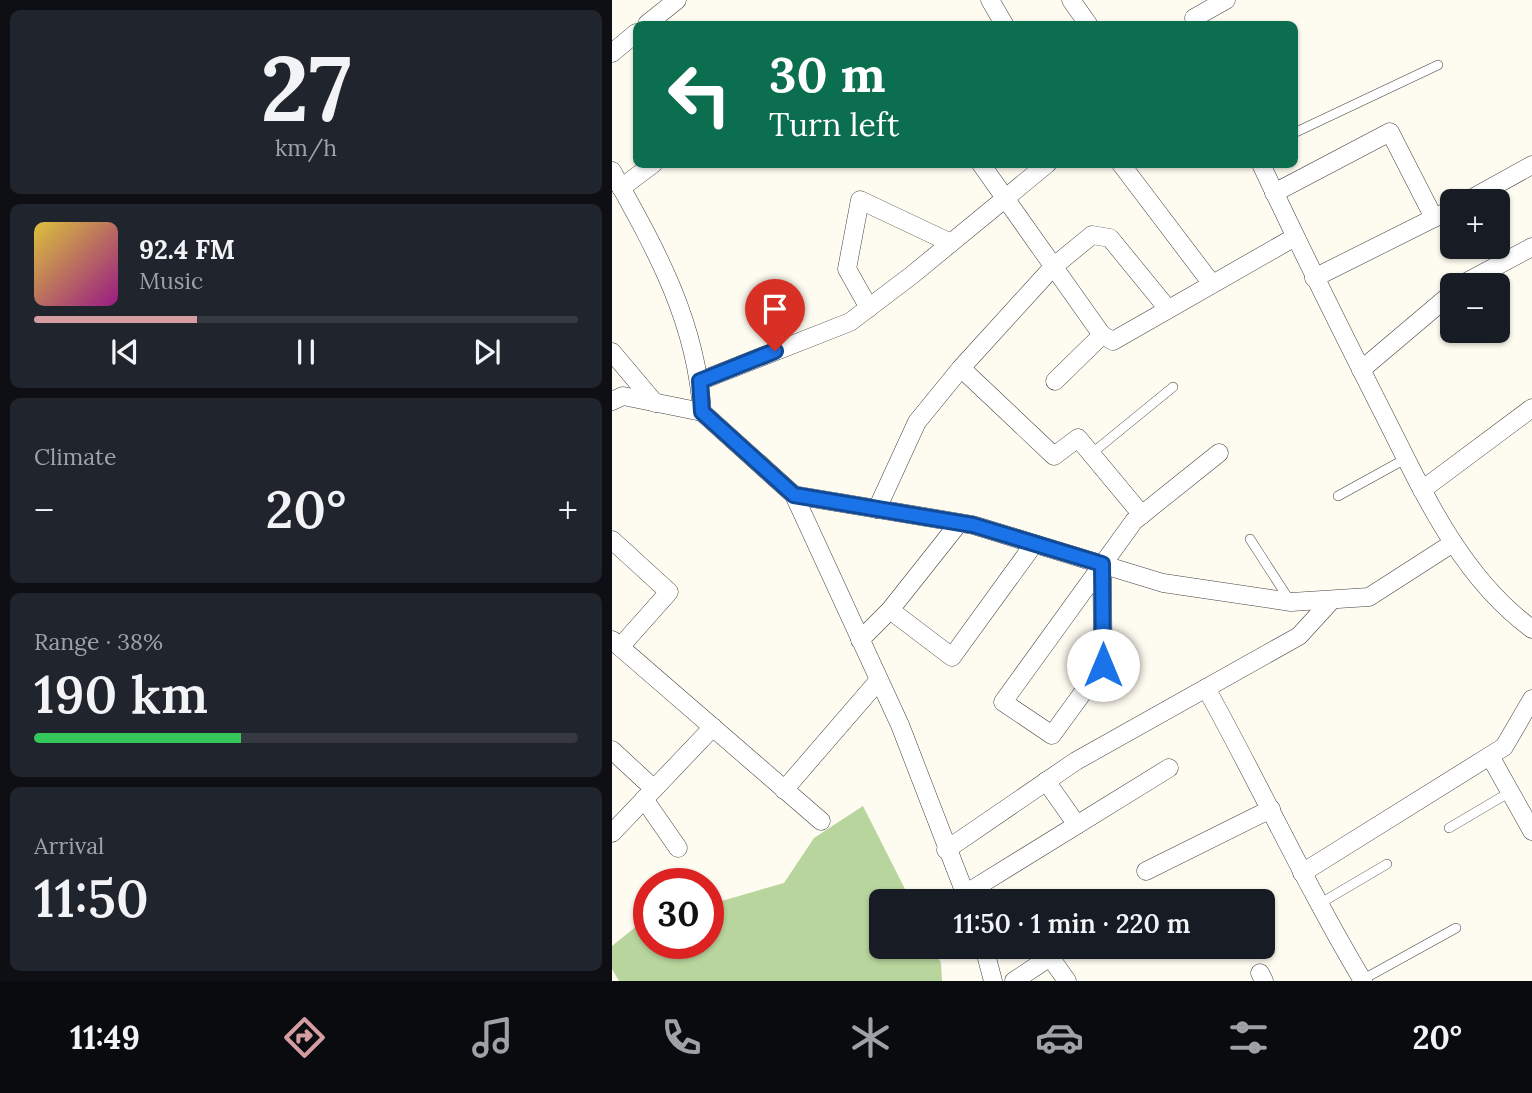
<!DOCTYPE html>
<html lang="en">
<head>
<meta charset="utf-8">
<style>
  :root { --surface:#171b24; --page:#20242c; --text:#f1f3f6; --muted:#9ea1a6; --line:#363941; --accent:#d59ca2 }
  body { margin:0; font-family:Lora,serif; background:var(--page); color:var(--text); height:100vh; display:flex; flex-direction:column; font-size:26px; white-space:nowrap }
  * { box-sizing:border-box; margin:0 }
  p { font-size:23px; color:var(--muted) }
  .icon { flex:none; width:38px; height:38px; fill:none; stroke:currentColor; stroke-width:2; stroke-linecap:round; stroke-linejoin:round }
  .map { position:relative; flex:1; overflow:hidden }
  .details { display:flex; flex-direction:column; gap:10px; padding:10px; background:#0d0f14; width:612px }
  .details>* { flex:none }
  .top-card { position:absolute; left:21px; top:21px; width:665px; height:147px; border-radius:10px; box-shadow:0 2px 5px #0004; background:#0b6e4f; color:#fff; overflow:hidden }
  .fabs { position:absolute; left:828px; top:189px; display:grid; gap:14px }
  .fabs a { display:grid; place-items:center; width:70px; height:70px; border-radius:10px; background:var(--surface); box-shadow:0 2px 5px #0004; font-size:35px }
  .speed { position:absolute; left:21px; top:868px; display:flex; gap:14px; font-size:35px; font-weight:700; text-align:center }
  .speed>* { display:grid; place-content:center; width:91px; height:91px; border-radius:50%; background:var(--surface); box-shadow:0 2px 5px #0004; line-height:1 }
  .speed .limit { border:10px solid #d22; background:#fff; color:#111 }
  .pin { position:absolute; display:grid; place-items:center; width:60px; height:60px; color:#fff; margin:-72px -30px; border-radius:50% 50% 50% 0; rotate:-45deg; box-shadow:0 0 7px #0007 }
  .pin .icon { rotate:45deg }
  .me { position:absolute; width:77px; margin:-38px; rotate:0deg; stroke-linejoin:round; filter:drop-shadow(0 0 5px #0008) }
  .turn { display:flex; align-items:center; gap:24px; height:147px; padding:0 21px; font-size:32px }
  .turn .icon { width:91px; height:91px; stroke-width:2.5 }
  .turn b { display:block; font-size:49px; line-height:60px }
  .big { font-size:52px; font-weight:600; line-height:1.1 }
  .details .tile { flex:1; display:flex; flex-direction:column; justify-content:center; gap:10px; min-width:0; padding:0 24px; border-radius:10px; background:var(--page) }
  .details .dial { align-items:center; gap:0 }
  .dial b { font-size:91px; line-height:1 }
  .song { display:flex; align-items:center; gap:21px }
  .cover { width:84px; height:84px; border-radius:10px; background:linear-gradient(135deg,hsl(50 70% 55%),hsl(310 70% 35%)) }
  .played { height:7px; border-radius:4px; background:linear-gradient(90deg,var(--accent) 30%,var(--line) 30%) }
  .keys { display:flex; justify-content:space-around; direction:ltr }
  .heat { display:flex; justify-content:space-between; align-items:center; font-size:38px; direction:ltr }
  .charge { height:10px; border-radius:5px; background:linear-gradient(90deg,#34c759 38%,var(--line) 0) }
  .trip { position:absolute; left:257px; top:889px; width:406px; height:70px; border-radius:10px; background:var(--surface); box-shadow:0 2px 5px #0004; font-weight:600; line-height:70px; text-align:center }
  .menu { display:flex; height:112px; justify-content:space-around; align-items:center; background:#090b0e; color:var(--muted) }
  .menu .icon { width:49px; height:49px }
  .menu .active { color:var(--accent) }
  .menu b { font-size:32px; color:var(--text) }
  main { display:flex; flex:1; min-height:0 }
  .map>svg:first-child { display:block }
</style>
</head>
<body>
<main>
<section class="details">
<div class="tile dial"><b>27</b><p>km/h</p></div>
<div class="tile">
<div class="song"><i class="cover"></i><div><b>92.4 FM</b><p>Music</p></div></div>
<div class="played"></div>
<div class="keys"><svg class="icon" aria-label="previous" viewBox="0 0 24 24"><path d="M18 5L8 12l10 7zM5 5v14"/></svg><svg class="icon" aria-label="pause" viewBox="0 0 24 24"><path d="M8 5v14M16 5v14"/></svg><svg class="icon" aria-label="next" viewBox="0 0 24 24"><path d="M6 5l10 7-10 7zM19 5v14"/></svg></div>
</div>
<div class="tile"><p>Climate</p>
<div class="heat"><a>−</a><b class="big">20°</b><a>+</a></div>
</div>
<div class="tile"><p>Range · 38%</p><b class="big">190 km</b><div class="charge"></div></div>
<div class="tile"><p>Arrival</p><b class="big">11:50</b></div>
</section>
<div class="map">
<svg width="920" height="981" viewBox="0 0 920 981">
  <rect width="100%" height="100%" fill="#fefbf1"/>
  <polygon fill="#b8d59d" points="251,806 299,901 270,901 270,947 321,947 329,963 330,981 7,981 0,969 0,946 26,925 37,921 37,943 96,943 96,905 172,883 202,838"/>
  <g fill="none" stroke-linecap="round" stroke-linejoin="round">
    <defs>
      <g id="service">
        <polyline points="682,133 826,65"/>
        <polyline points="479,454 561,387"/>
        <polyline points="726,496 795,458"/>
        <polyline points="638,539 678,601"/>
        <polyline points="837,828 898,792"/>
        <polyline points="707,904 775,864"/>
        <polyline points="750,980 844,928"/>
      </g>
      <g id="minor">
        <polyline points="378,0 392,24"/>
        <polyline points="459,0 476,24"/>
        <polyline points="582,18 614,0"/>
        <polyline points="35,24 65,0"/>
        <polyline points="0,53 24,33"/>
        <polyline points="369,164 490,335"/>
        <polyline points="509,164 600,284"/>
        <path d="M649 164C687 245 726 324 766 403 807 483 845 574 920 629"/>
        <path d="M0 171C44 250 84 320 90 412L182 495 288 725 356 901"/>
        <polyline points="9,188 41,164"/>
        <polyline points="662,193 778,132 822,218"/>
        <polyline points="855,201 920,165"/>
        <polyline points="702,278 840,209"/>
        <polyline points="849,285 920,247"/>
        <polyline points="257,308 235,269 248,200 339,243"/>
        <polyline points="0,352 43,403"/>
        <polyline points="349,368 441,267 480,235 498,238 556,309"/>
        <polyline points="749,370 840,293"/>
        <polyline points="88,381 238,322 300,275 435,164"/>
        <polyline points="443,381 490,335 501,341 683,237"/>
        <polyline points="0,401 11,396 90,412"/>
        <polyline points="810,490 920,408"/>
        <polyline points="182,495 361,525 551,583 679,602 757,597 841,543"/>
        <polyline points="265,509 305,422 349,368 442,456 466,438 530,515"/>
        <polyline points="347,523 278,610 340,657 422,544"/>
        <polyline points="0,540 57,592 8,647"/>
        <polyline points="490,564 491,665 440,735 391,702 522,521 607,453"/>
        <polyline points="0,640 209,821"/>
        <polyline points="248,640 278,610"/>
        <path d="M594 688C648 785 694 886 751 981"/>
        <polyline points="0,750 42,789 0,833"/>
        <polyline points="878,756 920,831"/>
        <polyline points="434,781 465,825"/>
        <polyline points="42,789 101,727"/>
        <polyline points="172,790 267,680"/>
        <polyline points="32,799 66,848"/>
        <polyline points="334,850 464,761 687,636 719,601"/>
        <polyline points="534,871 659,809"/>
        <polyline points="690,873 892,747 920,699"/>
        <polyline points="353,894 557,768"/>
        <polyline points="372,947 381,981"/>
        <polyline points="648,973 652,981"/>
        <polyline points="402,981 438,957 455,981"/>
      </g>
    </defs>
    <use href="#service" stroke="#414141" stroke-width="10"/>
    <use href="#minor" stroke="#414141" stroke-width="19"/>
    <use href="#service" stroke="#fff" stroke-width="9"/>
    <use href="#minor" stroke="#fff" stroke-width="18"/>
  </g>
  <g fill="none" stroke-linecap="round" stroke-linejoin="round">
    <defs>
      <polyline id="route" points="163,351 88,381 90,412 182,495 361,525 490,564 491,665"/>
    </defs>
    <use href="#route" stroke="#114b97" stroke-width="18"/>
    <use href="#route" stroke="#1a73e8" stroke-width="12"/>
  </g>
</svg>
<div class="fabs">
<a>+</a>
<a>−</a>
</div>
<div class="speed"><div class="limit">30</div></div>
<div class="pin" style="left:163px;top:351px;background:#d93025"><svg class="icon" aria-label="arrive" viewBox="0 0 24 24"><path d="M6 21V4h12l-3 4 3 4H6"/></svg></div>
<svg class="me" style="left:491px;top:665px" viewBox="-20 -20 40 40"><circle r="19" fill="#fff"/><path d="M0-13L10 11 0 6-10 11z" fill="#1a73e8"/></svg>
<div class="trip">11:50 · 1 min · 220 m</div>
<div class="top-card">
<div class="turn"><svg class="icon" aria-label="left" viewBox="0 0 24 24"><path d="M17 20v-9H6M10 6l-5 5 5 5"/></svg><div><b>30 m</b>Turn left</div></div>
</div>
</div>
</main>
<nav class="menu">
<b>11:49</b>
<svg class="icon active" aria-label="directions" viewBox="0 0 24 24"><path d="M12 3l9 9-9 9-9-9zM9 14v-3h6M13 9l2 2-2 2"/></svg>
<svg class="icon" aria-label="music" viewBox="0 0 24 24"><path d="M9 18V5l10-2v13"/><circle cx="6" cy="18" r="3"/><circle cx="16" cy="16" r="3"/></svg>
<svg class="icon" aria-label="phone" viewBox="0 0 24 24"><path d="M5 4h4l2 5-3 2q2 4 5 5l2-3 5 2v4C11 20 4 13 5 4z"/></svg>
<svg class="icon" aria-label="climate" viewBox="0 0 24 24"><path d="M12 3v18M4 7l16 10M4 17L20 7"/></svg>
<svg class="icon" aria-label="car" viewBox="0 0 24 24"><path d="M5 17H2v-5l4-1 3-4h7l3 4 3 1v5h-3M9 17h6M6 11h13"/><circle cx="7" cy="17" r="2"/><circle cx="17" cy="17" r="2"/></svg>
<svg class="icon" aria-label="filters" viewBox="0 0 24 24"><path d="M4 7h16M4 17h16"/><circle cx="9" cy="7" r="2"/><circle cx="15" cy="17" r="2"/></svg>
<b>20°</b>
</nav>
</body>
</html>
